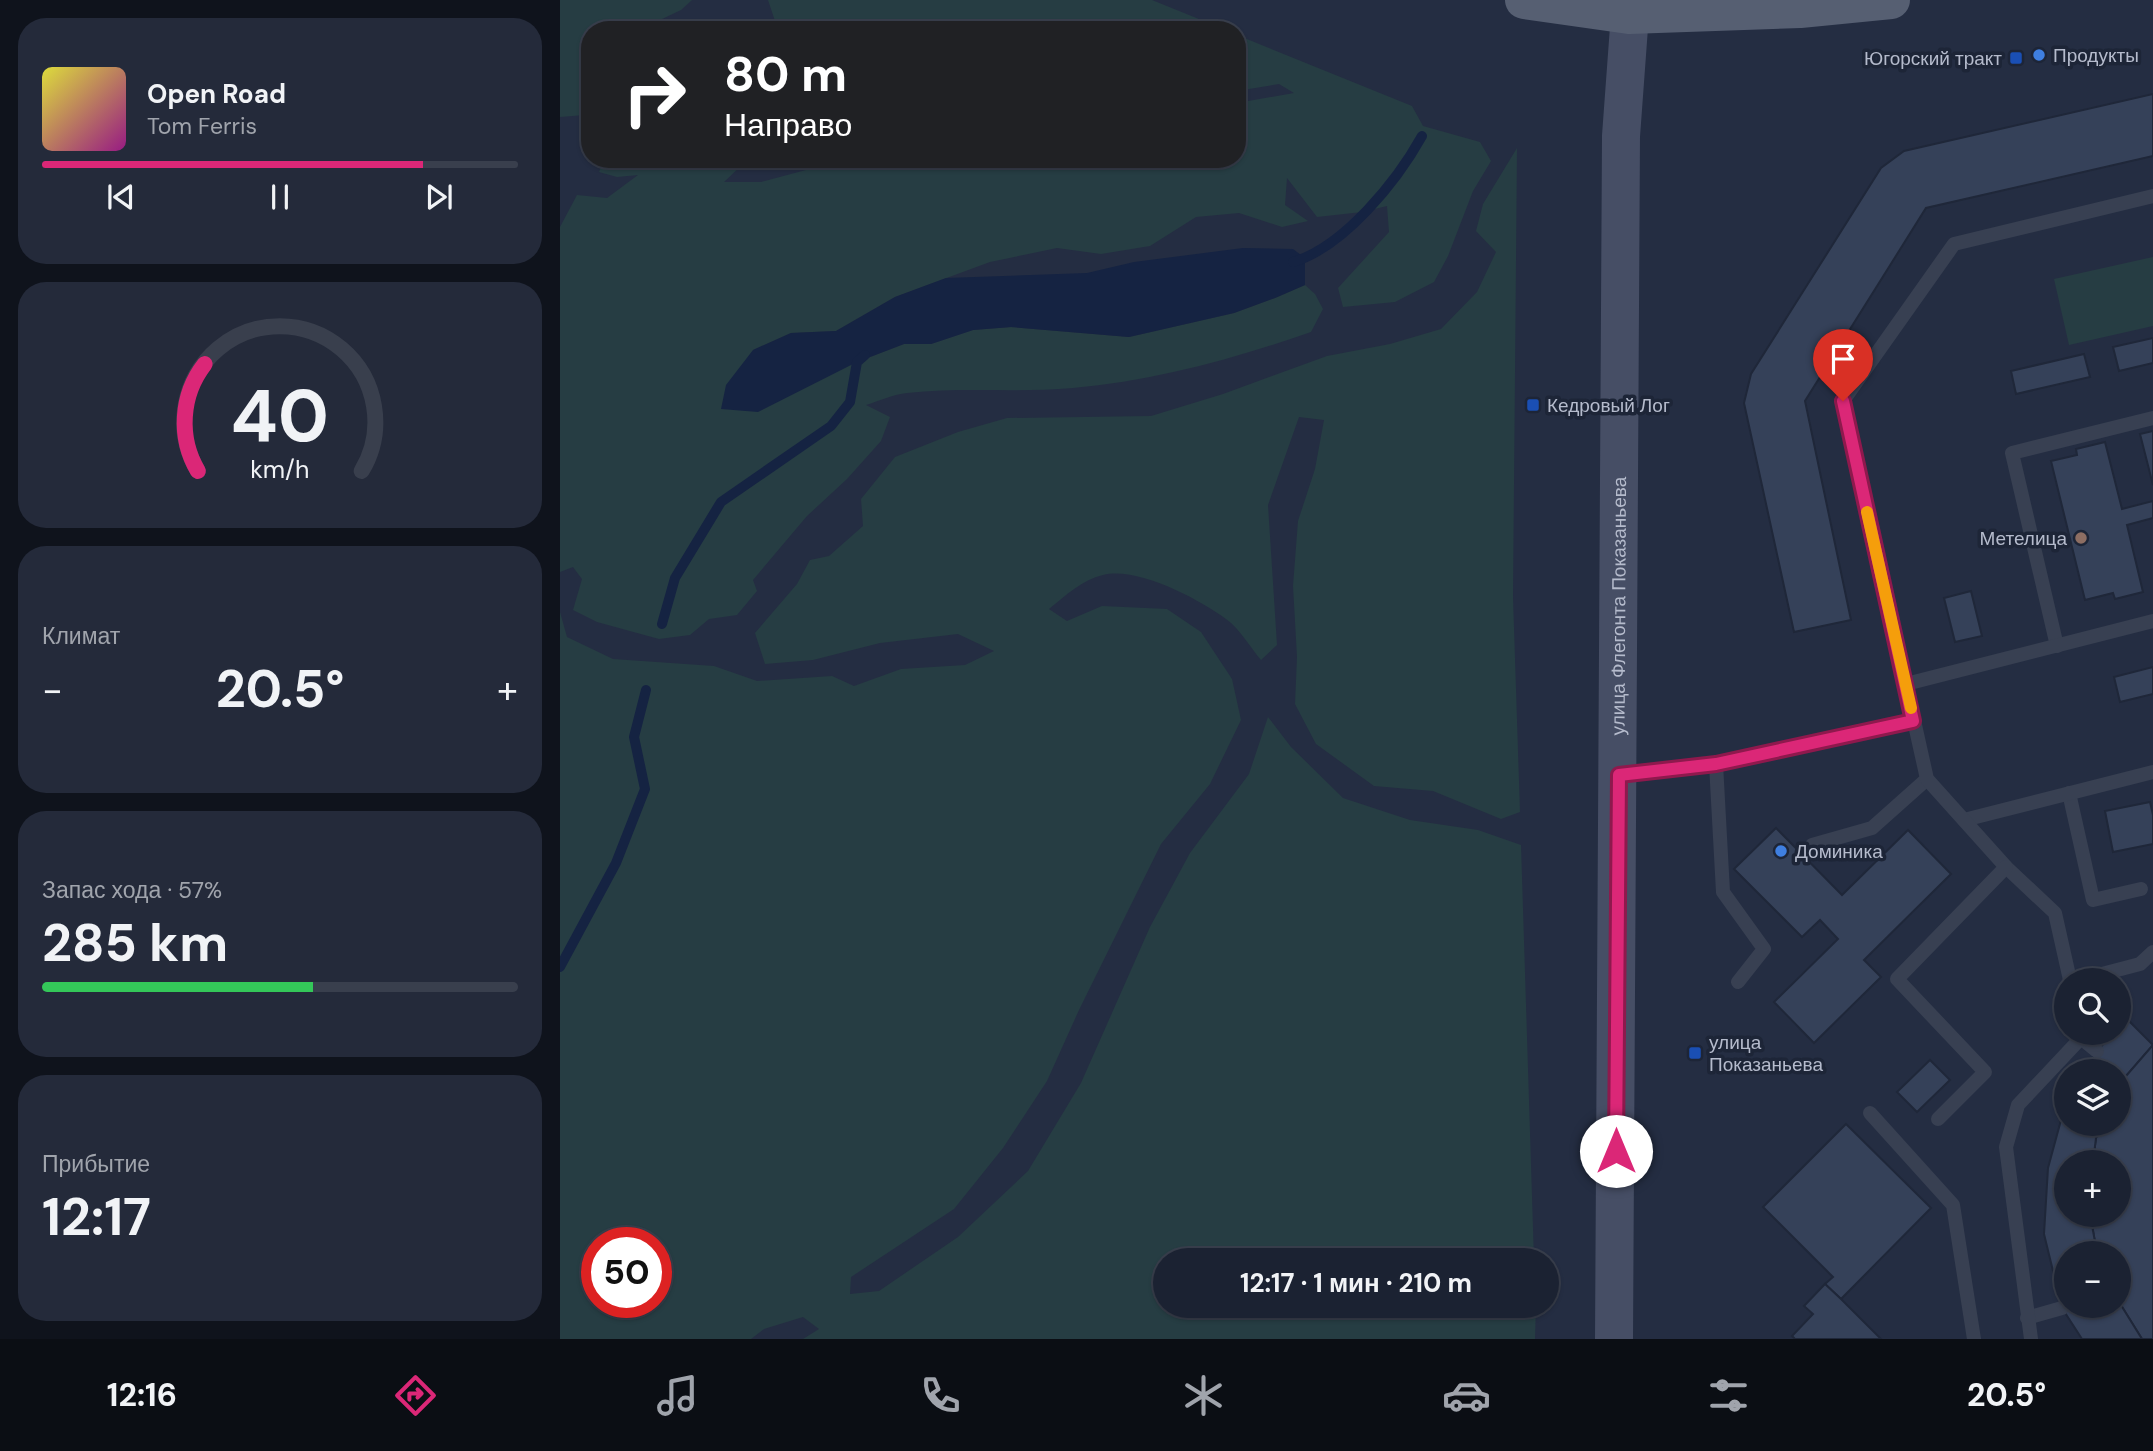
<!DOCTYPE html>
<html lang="ru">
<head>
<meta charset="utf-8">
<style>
  :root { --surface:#1b2232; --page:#242a3a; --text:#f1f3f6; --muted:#a0a4ac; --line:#393f4d; --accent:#db2777 }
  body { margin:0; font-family:"DM Sans",sans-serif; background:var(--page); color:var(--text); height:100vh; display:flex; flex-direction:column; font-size:26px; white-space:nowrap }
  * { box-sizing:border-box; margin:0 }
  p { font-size:23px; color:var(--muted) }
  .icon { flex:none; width:38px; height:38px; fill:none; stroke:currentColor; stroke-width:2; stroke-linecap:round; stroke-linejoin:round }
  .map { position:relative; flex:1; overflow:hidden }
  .details { display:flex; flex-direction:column; gap:18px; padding:18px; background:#0f131c; width:560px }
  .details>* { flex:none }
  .banner { position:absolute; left:21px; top:21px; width:665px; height:147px; border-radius:28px; box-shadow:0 2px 5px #0004,0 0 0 2px var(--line); background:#202124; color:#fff; overflow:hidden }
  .buttons { position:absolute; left:1494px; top:968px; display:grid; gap:14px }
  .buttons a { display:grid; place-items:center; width:77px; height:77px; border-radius:50%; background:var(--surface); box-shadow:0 2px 5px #0004,0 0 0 2px var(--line); font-size:35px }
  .speed { position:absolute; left:21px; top:1227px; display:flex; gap:14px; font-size:35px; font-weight:700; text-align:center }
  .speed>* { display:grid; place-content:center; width:91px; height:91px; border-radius:50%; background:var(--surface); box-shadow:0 2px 5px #0004,0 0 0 2px var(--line); line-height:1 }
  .speed .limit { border:10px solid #d22; background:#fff; color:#111 }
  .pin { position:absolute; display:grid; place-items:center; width:60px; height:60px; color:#fff; margin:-72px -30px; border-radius:50% 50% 50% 0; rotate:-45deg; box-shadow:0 0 7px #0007 }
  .pin .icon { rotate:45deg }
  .me { position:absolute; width:77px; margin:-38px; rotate:0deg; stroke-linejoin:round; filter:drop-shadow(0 0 5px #0008) }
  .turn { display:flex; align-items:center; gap:24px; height:147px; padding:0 28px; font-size:32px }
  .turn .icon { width:91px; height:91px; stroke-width:2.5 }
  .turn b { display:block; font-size:49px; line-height:60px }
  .big { font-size:52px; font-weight:700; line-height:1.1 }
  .details .widget { flex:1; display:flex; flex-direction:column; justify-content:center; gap:10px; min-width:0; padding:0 24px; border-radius:28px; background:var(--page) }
  .details .dial { align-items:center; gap:0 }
  .dial svg { height:182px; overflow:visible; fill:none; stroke:var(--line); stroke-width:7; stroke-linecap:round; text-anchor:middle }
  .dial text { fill:var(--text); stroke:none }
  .song { display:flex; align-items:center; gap:21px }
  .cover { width:84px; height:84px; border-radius:10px; background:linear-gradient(135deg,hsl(60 70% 55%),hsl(310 70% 35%)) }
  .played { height:7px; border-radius:4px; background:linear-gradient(90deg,var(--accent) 80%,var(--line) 80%) }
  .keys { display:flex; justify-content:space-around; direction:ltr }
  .heat { display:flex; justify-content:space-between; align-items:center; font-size:38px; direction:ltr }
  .charge { height:10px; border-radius:5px; background:linear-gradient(90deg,#34c759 57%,var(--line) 0) }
  .trip { position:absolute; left:593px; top:1248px; width:406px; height:70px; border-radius:35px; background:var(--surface); box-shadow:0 2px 5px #0004,0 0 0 2px var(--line); font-weight:700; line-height:70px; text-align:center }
  .tab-bar { display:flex; height:112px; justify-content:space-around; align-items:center; background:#0b0e14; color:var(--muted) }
  .tab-bar .icon { width:49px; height:49px }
  .tab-bar .active { color:var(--accent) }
  .tab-bar b { font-size:32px; color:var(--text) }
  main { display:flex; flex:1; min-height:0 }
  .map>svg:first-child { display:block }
</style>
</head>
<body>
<main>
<section class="details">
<div class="widget">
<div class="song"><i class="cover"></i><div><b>Open Road</b><p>Tom Ferris</p></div></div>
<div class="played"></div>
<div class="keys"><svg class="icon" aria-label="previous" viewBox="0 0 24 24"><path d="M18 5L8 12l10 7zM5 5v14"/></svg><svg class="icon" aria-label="pause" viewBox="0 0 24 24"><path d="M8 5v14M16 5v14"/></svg><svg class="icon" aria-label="next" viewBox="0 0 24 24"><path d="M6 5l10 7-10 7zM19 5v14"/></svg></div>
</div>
<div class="widget dial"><svg viewBox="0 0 100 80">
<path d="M14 69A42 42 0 1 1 86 69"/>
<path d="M14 69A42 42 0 0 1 17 22" stroke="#db2777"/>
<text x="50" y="56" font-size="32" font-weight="700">40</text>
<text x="50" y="72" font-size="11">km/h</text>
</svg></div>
<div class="widget"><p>Климат</p>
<div class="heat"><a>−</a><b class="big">20.5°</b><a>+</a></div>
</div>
<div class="widget"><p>Запас хода · 57%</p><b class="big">285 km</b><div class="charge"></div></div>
<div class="widget"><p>Прибытие</p><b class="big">12:17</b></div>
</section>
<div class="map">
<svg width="1593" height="1339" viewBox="0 0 1593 1339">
  <rect width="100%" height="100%" fill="#242d42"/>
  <g fill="#263d43" fill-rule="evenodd">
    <polygon points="0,0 132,0 121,10 79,30 30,30 30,109 25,115 0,117"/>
    <polygon points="208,0 592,0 666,30 218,30"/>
    <path d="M677 35 852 106 863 126 920 142 931 161 913 191 888 256 874 282 835 302 783 307 778 288 829 232 827 206 802 212 757 217 727 178 725 205 748 221 722 227 679 213 636 217 590 246 541 254 497 248 430 262 335 297 276 331 231 333 193 350 297 362 344 344H371L413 330 451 327 569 337 674 313 715 298 745 285 755 294 763 309 751 332C674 359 594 381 513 388 458 393 402 387 347 393 334 394 319 401 306 405L330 417 321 441 287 479 247 516 193 580 197 591 177 615 149 619 130 635 99 639 37 622 13 610 22 579 13 567 0 572V227L17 195 47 198 78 175 57 177 39 172 44 159H224L182 165 164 182H201L272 163H317L329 159H677V103L734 93 719 84 677 91Z"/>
    <path d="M957 148 953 597 960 812 941 819 873 791 814 786 756 744 735 704 737 657 733 586 738 521 755 469 764 420 739 417 708 505 717 645 701 660C690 647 680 629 666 619 639 599 577 566 543 575 522 580 505 596 489 609L507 621 542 606 607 609 641 632 672 679 681 720 650 784 601 844 519 1010 487 1081 443 1148 394 1209 291 1277 290 1294 319 1291 398 1237 468 1171 521 1083 590 927 630 853 689 774 708 717 731 747 783 798 850 820 918 830 961 845 974 1260H606V1306H976L975 1339H243L259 1329 243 1317 204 1329 191 1339H0V612L7 637 53 659 154 666 197 681 272 676 294 686 341 669 405 665 434 651 398 634 320 643 253 660 205 664 195 633 237 584 250 560 269 556 303 526 301 499 335 457 398 432 447 418 591 416 663 394 767 356 830 344 881 329 917 292 936 252 916 231 923 204ZM96 1242V1302H37V1242Z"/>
    <polygon points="1593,257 1593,326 1509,345 1494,279"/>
  </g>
  <polygon fill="#152342" points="683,248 733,249 745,258 745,285 715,298 674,313 569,337 451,327 413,330 371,344 344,344 297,362 198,412 161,409 166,385 193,350 231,333 276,331 335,297 386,278 527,273 574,262"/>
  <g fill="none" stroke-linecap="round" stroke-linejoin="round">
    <g stroke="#152342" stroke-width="10">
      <path d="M733 262C784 247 837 181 862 136"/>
      <polyline points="102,624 115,578 161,502 271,426 290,402 297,362 305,355"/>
      <polyline points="0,967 56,863 85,789 74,737 86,690"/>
    </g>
  </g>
  <g fill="#354159" stroke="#1f2739" stroke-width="2">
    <polygon points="1593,94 1593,156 1366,208 1245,401 1291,620 1234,632 1184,403 1191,374 1321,168 1344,151"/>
    <polygon points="1593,338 1593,363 1559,371 1553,347"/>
    <polygon points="1524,354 1530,377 1456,394 1451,371"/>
    <polygon points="1593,431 1593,485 1580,434"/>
    <polygon points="1545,442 1562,509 1593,501 1593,518 1567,525 1583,592 1555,599 1553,593 1525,600 1491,461 1517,455 1516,449"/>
    <polygon points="1411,591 1422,636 1395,642 1384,598"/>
    <polygon points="1593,667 1593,694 1560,702 1554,677"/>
    <polygon points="1590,802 1593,815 1593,844 1553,852 1545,811"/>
    <polygon points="1216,828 1282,895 1348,830 1391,874 1304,960 1321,977 1254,1043 1214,1002 1278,939 1260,920 1242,937 1174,869"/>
    <polygon points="1567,1019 1593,1045 1566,1076 1559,1090 1559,1071 1524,1071 1537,1051 1554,1032 1559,1032 1559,1027"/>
    <polygon points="1593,1045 1593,1339 1582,1339 1559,1302 1559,1253 1537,1253 1530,1214 1559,1214 1559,1162 1533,1162 1536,1138 1543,1124 1559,1124 1559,1090 1566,1076"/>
    <polygon points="1370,1060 1390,1080 1357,1112 1337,1092"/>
    <polygon points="1507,1098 1507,1124 1543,1124 1536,1138 1533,1162 1507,1162 1507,1214 1530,1214 1537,1253 1507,1253 1507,1306 1559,1306 1559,1302 1582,1339 1522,1339 1502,1308 1484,1234 1488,1168"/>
    <polygon points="1286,1124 1371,1208 1281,1299 1265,1284 1273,1277 1203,1207"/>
    <polygon points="1265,1284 1281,1299 1321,1339 1235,1339 1232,1336 1253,1314 1244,1306"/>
  </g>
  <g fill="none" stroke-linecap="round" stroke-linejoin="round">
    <g stroke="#384052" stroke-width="14">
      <polyline points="1497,646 1452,453 1593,418"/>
      <polyline points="1346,684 1593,621"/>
      <polyline points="1156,764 1163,892 1204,949 1178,982"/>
      <polyline points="1060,775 1156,764 1354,721"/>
      <polyline points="1509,793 1533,900 1581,889"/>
      <polyline points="1404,820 1593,772"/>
      <polyline points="1252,845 1312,828 1367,779"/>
      <polyline points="1510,980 1495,913 1446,867 1367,779 1283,401 1394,244 1593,196"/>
      <polyline points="1519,980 1580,964 1593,952"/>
      <polyline points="1521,1038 1537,1051"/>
      <polyline points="1310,1113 1393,1205 1414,1339"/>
      <polyline points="1378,1119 1425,1072 1337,979 1446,867"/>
      <polyline points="1467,1318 1502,1308"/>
      <polyline points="1471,1339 1446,1147 1458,1105 1521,1038 1520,1032"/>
    </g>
    <path stroke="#464e65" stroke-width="38" id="s1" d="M1054 1339 1061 136 1071 0"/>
    <polyline stroke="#565f72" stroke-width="38" points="964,0 1069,15 1240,9 1331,0"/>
  </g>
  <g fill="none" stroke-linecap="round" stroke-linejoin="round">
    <defs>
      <polyline id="route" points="1056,1151 1059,775 1156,764 1353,721 1283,401"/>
    </defs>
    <use href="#route" stroke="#8e194d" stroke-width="18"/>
    <use href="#route" stroke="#db2777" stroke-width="12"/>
    <polyline stroke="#f59e0b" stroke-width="12" points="1307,512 1351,708"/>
  </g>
  <g fill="#3f7fe0" stroke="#1d2537" stroke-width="2.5">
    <circle cx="1479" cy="55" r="7"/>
    <circle cx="1221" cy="851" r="7"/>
  </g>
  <g fill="#1a4fb4" stroke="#1d2537" stroke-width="2.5">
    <rect x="1449" y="51" width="14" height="14" rx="3.5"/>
    <rect x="966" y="398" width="14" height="14" rx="3.5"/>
    <rect x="1128" y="1046" width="14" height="14" rx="3.5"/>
  </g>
  <circle fill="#8d6e63" stroke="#1d2537" stroke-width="2.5" cx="1521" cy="538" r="7"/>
  <g text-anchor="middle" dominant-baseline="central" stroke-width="7" stroke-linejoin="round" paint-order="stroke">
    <g font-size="19" fill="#b5bbcc" stroke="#1d2537" text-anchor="start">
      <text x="1493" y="55">Продукты</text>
      <text x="1442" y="58" text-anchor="end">Югорский тракт</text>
      <text x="987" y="405">Кедровый Лог</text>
      <text x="1507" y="538" text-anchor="end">Метелица</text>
      <text x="1235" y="851">Доминика</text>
      <text x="1149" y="1042">улица<tspan x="1149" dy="22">Показаньева</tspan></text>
    </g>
    <g font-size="19" fill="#b5bbcc" stroke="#1d2537">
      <text stroke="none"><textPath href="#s1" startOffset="733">улица Флегонта Показаньева</textPath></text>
    </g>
  </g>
</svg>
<div class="buttons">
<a><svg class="icon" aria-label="search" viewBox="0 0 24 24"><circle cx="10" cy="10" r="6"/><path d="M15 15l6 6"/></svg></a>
<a><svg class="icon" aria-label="layers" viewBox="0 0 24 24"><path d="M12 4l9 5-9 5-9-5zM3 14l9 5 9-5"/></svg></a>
<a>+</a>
<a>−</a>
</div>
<div class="speed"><div class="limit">50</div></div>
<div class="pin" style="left:1283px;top:401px;background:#d93025"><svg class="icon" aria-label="arrive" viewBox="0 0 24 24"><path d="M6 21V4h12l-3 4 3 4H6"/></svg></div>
<svg class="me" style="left:1056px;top:1151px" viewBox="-20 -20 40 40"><circle r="19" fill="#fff"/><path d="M0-13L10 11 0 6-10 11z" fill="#db2777"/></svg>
<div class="trip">12:17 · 1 мин · 210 m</div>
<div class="banner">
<div class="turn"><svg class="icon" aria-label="right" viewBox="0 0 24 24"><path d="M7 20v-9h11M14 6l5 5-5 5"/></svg><div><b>80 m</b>Направо</div></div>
</div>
</div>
</main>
<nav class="tab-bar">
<b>12:16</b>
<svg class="icon active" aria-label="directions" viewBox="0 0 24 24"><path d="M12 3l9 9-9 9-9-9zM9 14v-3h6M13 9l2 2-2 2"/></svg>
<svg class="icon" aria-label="music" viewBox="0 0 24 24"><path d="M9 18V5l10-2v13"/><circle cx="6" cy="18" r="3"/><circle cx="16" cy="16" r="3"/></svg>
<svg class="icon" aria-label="phone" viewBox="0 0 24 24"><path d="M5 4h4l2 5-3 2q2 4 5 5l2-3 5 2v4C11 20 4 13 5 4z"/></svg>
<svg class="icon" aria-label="climate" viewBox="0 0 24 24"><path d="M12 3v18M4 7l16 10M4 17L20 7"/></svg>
<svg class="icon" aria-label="car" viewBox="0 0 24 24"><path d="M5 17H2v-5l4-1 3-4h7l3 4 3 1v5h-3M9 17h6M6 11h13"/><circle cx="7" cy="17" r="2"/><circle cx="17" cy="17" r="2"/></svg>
<svg class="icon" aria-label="filters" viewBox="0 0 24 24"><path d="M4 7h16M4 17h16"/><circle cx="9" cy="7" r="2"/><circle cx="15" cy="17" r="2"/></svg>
<b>20.5°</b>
</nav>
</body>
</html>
